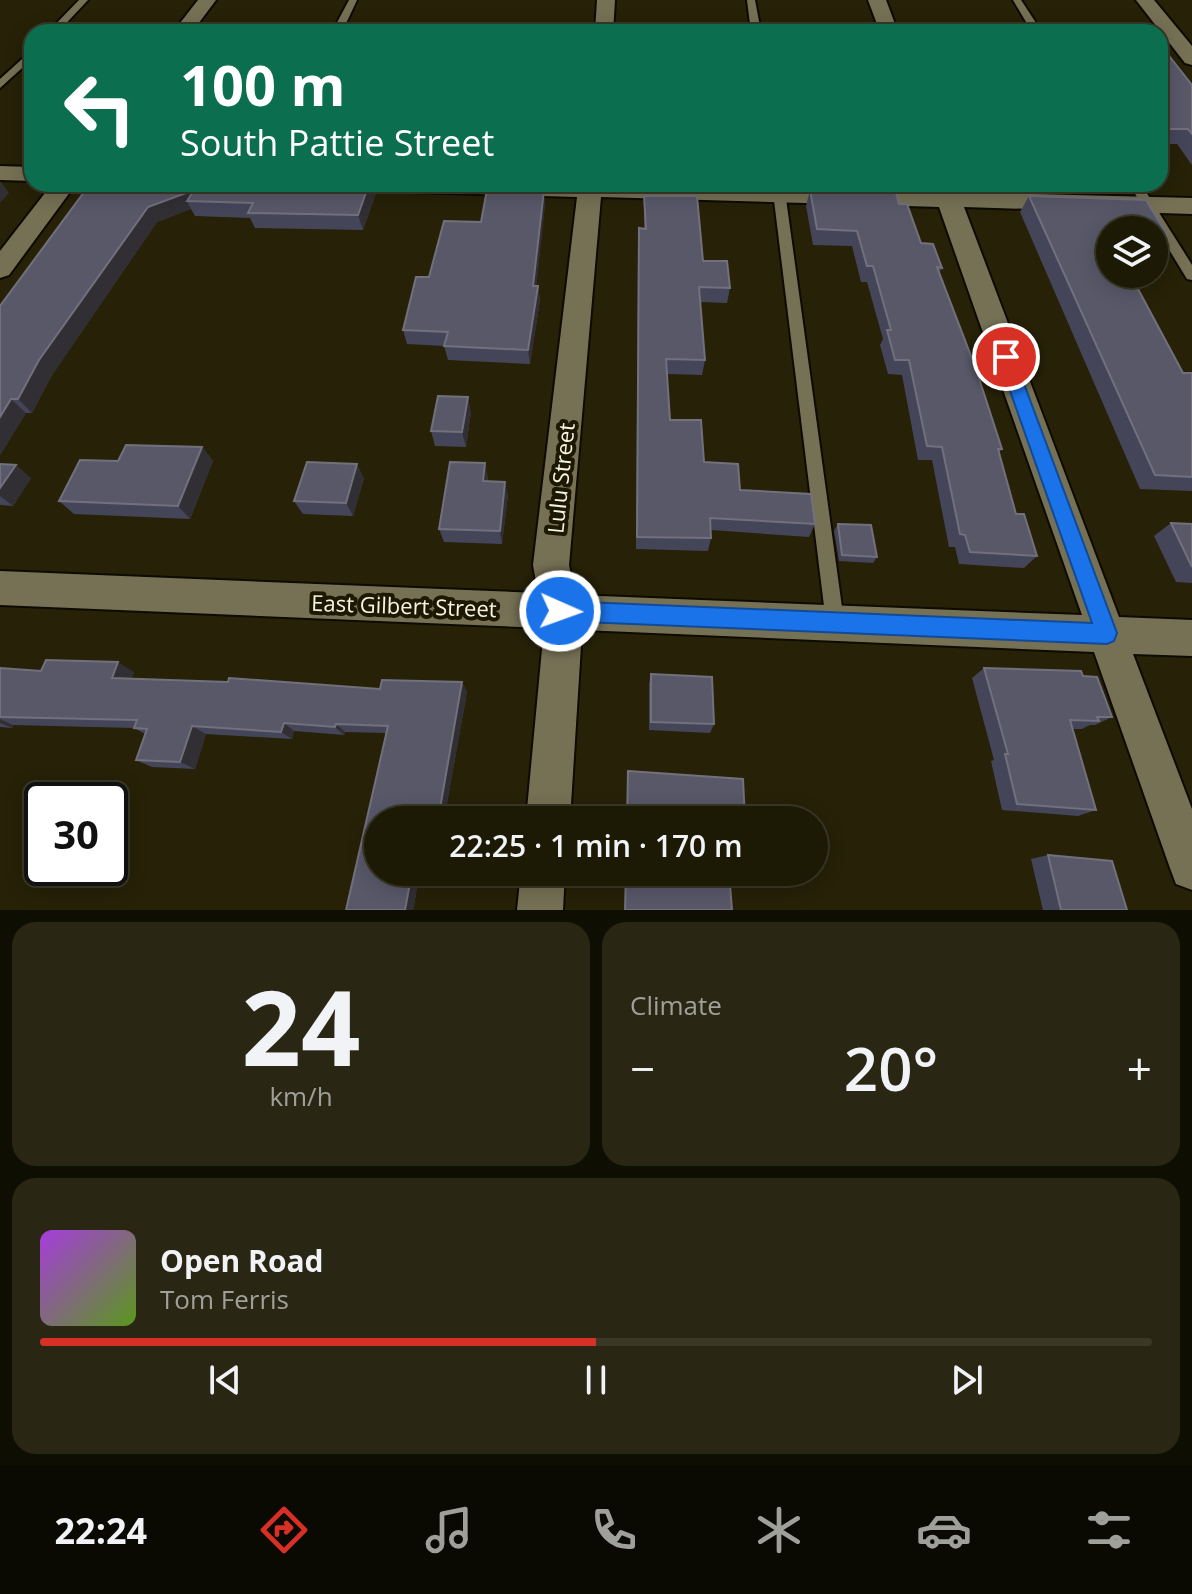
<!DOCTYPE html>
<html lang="en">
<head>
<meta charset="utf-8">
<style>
  :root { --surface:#1c1905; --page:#292613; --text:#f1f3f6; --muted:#a0a09a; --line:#3a3827; --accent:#d93025 }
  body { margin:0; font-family:"Open Sans",sans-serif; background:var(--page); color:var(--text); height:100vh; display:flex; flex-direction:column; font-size:30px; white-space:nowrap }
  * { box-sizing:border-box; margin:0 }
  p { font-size:26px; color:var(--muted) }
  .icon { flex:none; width:44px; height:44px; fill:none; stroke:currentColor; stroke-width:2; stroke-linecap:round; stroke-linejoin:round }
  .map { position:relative; height:910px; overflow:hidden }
  .drawer { display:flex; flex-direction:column; gap:12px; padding:12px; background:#0f0e03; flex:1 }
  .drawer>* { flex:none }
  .guide { position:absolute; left:24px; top:24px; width:1144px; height:168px; border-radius:24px; box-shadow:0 4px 20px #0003,0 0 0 2px var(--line); background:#0b6e4f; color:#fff; overflow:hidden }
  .tools { position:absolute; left:1096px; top:216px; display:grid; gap:16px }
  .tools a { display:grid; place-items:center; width:72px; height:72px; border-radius:50%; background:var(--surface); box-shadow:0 4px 20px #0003,0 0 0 2px var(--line); font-size:40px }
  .speed { position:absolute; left:24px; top:782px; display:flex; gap:16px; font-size:40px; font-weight:700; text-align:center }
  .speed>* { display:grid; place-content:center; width:104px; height:104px; border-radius:50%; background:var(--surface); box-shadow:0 4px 20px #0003,0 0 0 2px var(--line); line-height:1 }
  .speed .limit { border:4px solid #111; border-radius:12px; background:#fff; color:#111 }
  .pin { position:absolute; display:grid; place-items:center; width:68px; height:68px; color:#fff; margin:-34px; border:4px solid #fff; border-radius:50%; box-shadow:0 2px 8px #0007 }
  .me { position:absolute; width:88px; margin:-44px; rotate:92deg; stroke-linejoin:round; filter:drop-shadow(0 0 6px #0008) }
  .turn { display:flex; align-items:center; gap:28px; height:168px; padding:0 24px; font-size:36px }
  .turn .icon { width:104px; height:104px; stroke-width:2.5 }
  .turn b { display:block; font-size:56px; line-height:68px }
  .big { font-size:60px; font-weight:600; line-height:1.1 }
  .drawer .widget { flex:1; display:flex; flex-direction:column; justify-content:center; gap:12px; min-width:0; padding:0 28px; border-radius:24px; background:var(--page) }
  .drawer .dial { align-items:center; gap:0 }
  .dial b { font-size:104px; line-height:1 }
  .song { display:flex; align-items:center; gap:24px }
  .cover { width:96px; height:96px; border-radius:12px; background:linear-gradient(135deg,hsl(280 70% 55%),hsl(90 70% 35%)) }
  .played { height:8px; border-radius:4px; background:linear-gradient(90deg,var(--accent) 50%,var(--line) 50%) }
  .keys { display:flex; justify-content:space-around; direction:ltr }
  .heat { display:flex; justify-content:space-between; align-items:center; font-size:44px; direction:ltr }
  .drawer .tiles { flex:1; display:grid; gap:12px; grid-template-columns:1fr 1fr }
  .widget:last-child { grid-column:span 2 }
  .trip { position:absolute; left:364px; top:806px; width:464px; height:80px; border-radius:40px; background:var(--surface); box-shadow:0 4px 20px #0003,0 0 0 2px var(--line); font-weight:600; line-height:80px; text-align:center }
  .tab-bar { display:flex; height:128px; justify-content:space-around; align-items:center; background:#0b0a02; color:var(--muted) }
  .tab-bar .icon { width:56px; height:56px }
  .tab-bar .selected { color:var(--accent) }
  .tab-bar b { font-size:36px; color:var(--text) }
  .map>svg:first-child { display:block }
</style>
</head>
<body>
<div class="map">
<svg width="1192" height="910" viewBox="0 0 1192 910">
  <rect width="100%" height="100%" fill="#262107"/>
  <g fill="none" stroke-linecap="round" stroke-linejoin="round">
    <defs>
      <g id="service">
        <polygon points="79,0 88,0 58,32 48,32"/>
        <polygon points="349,0 357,0 342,32 332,32"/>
        <polygon points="747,0 755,0 761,32 751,32"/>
        <polygon points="1013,0 1021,0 1042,32 1032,32"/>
        <polygon points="32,50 32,59 0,88 0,79"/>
        <polygon points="772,184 784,184 844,622 842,628 835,631 828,628 826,622"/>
        <polygon points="1129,184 1141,184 1192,265 1192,280 1187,279"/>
      </g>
      <g id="minor">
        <polygon points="198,0 216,0 192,32 173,32"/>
        <polygon points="597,0 615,0 613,32 595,32"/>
        <polygon points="868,0 886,0 898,32 880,32"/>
        <polygon points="1136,0 1154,0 1192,46 1192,65 1185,63"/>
        <polygon points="0,166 32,167 32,181 0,180"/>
        <polygon points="52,184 76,184 9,275 0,278 0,251"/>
        <path d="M367 184H648L934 192 931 184H955L958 192 1192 198V214L964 207 1119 617 1192 620V656L1133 654 1192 809V890L1176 884 1170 868 1094 652 582 630 570 820H526L544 628 0 605V571L538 593 533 565 577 197 379 191 371 189ZM601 197 939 207 1082 615 575 595 569 565Z"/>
        <polygon points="521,872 565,872 563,910 517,910"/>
      </g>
    </defs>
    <use href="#service" stroke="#0f0a00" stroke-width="4"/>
    <use href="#minor" stroke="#0f0a00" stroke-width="4"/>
    <use href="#service" fill="#767155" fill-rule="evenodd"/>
    <use href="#minor" fill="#767155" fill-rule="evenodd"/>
  </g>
  <g fill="#45455a">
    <polygon points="1160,52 1192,85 1192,165 1177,144 1160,144"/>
    <polygon points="90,184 373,184 376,193 363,230 255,228 250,218 195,216 191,209 157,222 52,375 32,413 26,413 0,455 0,306"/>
    <polygon points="801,184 885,184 884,188"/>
    <polygon points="1008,184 1129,184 1123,193 1011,190"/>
    <polygon points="541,190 545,204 536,286 538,286 540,300 530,364 448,360 444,346 407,344 403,330 429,277 481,222"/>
    <polygon points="810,190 899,204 921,243 942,268 939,273 1002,449 999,453 1016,514 1037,556 1024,568 959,564 955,547 949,547 932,460 918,460 902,375 888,374 880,345 883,339 867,282 861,282 852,246 813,245 806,206"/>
    <polygon points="644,196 703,261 730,288 727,303 700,302 705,360 702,375 667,374 670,420 704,462 740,490 815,524 809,537 711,530 711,538 708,551 636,549 638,244 639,228 644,229"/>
    <polygon points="1029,196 1146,200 1168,236 1156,251 1154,251 1154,230 1110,230 1110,274 1130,274 1183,373 1192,373 1192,491 1140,489 1020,212"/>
    <polygon points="471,412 466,447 435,446 431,431"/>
    <polygon points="202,447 213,461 190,519 74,514 59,501 118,461"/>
    <polygon points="0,464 31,478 13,506 0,505"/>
    <polygon points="488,477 488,481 508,495 502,544 444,542 439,529"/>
    <polygon points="364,478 353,516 303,514 294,501"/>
    <polygon points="1171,523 1192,524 1192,583 1176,582 1154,536"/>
    <polygon points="838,524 877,557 873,563 839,561 834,531"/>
    <polygon points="0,668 41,671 134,672 131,679 380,689 462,682 467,692 444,820 378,820 378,872 420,872 413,910 346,910 386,733 345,732 344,735 294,731 292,739 206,734 195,769 152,767 136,760 145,734 134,728 13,725 12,728 0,727"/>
    <polygon points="984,668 1083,676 1112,717 1095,725 1090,725 1082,729 1072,729 1096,810 1078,816 1002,810 991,761 994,760 972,678"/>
    <polygon points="651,674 714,724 710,733 649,730 649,684"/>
    <polygon points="1048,855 1127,910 1043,910 1031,859"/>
  </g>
  <g fill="#312f33">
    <polygon points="0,181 9,193 0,203"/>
    <polygon points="369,184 373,184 376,193 363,230 358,215"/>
    <polygon points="194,190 187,201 191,209 157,222 52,375 32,413 18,399 39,360 148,207"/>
    <polygon points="544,190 545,204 535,300 533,286"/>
    <polygon points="538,286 540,300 530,364 528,350"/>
    <polygon points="468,397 471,412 466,447 462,432"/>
    <polygon points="11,399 26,413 0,455 0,417"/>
    <polygon points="202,447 213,461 190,519 178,506"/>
    <polygon points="485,463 488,477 486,495 483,481"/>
    <polygon points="357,464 364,478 353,516 346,503"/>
    <polygon points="16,465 31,478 13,506 0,496 0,488"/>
    <polygon points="505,482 508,495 502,544 500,531"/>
    <polygon points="118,662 134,672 128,688 112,678"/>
    <polygon points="462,682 467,692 444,820 438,820"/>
    <polygon points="0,719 13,725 12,728 0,723"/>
    <polygon points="284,723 294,731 292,739 281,732"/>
    <polygon points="336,724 345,732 344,735 335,727"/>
    <polygon points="192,726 206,734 195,769 180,762"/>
    <polygon points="412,872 420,872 413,910 405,910"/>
  </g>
  <g fill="#585869" stroke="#71707c" stroke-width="2">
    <polygon points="1160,52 1166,52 1192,85 1192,134 1188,129 1160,129"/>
    <polygon points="90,184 369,184 358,215 248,213 253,203 187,201 194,190 148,207 39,360 18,399 11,399 0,417 0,306"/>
    <polygon points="488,184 540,185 539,190 544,190 533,286 538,286 528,350 444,346 448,332 403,330 416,277 429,277 444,221 481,222"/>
    <polygon points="810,190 896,193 899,204 907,204 921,243 933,244 942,268 937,267 976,369 1002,449 998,449 1016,514 1024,514 1037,556 970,552 965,535 960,534 942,447 927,446 909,360 895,360 887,330 891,330 873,266 867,266 857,231 817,229"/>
    <polygon points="644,196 697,196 703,261 727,261 730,288 699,287 705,360 666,359 670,420 701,420 704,462 738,464 740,490 811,494 815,524 710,518 711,538 637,537 639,228 646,229"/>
    <polygon points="1029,196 1146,200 1168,236 1154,235 1154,230 1110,230 1110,274 1130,274 1183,373 1192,373 1192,477 1155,475"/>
    <polygon points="438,396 468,397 462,432 431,431"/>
    <polygon points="126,445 202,447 178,506 59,501 80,460 118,461"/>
    <polygon points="307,462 357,464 346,503 294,501"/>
    <polygon points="450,462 485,463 483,481 505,482 500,531 439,529"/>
    <polygon points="0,464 16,465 0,488"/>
    <polygon points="1171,523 1192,524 1192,567"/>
    <polygon points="838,524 871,525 877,557 842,555"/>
    <polygon points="46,660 118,662 112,678 228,682 229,678 380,689 382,680 462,682 438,820 378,820 378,872 412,872 405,910 346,910 388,726 336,724 335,727 284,723 281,732 192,726 180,762 136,760 147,729 134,728 137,720 0,717 0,668 41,671"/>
    <polygon points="984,668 1081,671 1083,676 1097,677 1112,717 1097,717 1099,721 1070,720 1096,810 1017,804 1005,754 1008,754"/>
    <polygon points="651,674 712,677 714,724 651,722"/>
    <polygon points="628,771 743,779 745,820 627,820"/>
    <polygon points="1048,855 1112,861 1127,910 1061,910"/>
    <polygon points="626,872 729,872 732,910 625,910"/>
  </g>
  <polygon fill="#1a73e8" stroke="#114b97" stroke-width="2" points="1006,351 1014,357 1117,633 1114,641 1107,644 560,621 552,618 549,611 552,604 560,601 1092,623 998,357"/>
  <g text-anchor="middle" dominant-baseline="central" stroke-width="8" stroke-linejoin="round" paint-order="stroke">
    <g font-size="22" fill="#f6f4e4" stroke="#1c1801">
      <text transform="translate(560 478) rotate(-84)">Lulu Street</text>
      <text transform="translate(404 605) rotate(2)">East Gilbert Street</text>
    </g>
  </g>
</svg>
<div class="tools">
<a><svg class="icon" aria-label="layers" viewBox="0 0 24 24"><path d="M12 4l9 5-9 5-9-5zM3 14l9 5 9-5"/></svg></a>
</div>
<div class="speed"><div class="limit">30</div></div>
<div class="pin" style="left:1006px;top:357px;background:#d93025"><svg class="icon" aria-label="arrive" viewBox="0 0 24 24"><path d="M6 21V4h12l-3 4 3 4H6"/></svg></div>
<svg class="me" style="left:560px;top:611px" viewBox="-20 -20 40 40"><circle r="17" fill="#1a73e8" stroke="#fff" stroke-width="3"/><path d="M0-11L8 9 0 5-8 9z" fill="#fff"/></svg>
<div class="trip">22:25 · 1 min · 170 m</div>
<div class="guide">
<div class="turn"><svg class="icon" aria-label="left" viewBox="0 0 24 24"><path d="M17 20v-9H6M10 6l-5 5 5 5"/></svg><div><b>100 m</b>South Pattie Street</div></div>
</div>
</div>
<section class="drawer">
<div class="tiles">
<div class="widget dial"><b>24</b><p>km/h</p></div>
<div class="widget"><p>Climate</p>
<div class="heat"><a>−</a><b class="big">20°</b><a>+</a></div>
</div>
<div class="widget">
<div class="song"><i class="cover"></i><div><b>Open Road</b><p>Tom Ferris</p></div></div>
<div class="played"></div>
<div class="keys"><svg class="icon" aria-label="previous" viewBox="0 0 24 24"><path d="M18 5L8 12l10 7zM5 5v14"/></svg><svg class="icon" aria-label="pause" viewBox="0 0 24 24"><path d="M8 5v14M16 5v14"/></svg><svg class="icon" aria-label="next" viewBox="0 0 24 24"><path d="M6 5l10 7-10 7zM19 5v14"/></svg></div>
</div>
</div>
</section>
<nav class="tab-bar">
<b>22:24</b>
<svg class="icon selected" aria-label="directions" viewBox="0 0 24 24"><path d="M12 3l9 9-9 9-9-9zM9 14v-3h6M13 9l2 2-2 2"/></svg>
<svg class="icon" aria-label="music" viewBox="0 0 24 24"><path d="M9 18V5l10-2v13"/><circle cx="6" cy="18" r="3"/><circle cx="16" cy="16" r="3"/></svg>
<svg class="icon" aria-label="phone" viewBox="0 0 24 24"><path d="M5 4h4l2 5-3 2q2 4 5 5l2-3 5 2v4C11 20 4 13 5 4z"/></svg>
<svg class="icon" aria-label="climate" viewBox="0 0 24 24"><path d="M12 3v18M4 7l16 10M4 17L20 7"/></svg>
<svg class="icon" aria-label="car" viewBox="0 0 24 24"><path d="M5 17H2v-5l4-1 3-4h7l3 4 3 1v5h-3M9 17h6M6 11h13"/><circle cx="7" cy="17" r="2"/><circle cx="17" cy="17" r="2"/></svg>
<svg class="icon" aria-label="filters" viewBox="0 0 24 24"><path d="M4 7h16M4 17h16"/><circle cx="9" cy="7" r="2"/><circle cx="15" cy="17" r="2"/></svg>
</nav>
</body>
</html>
